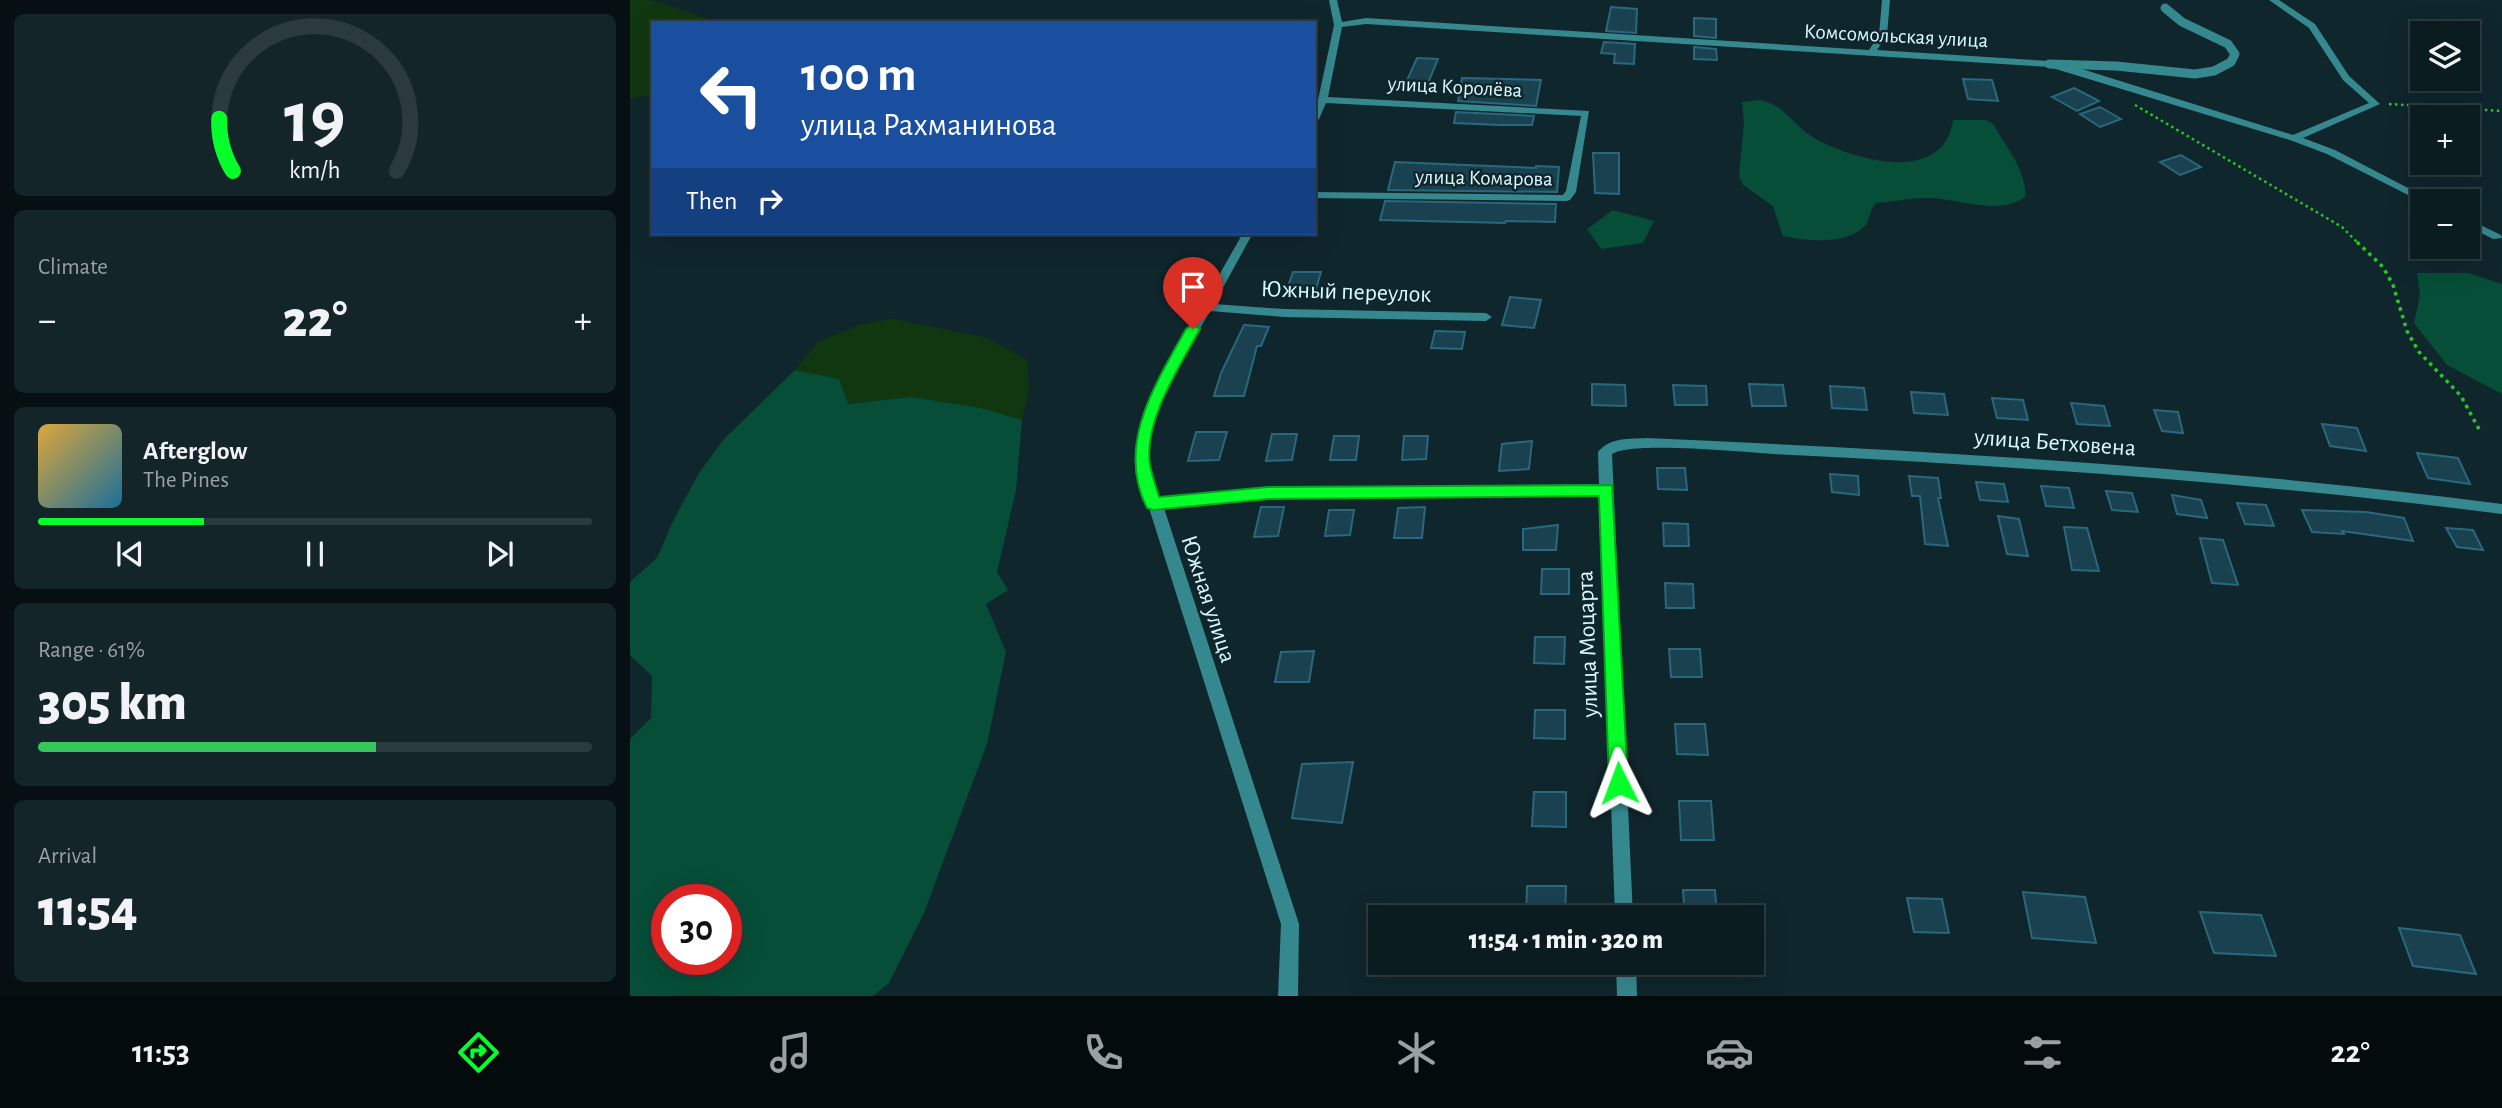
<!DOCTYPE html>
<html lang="en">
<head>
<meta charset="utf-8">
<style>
  :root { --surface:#0b1c21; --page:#14252a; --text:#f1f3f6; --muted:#9aa1a5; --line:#2b3a3f; --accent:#06ff2a }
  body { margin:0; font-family:"Alegreya Sans",sans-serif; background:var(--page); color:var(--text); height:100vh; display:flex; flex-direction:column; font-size:26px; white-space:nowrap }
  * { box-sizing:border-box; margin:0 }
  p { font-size:23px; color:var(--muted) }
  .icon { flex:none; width:38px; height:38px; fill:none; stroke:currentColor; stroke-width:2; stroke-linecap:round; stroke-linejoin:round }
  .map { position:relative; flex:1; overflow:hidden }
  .details { display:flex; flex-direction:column; gap:14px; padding:14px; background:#060f12; width:630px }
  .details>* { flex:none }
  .guide { position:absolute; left:21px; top:21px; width:665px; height:214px; border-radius:0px; box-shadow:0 7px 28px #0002,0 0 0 2px var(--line); background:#1a4fa0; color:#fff; overflow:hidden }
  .fabs { position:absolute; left:1780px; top:21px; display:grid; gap:14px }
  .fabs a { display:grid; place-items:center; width:70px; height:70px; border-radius:0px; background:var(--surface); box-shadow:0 7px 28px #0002,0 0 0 2px var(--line); font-size:35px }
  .speed { position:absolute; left:21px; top:884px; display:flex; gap:14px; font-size:35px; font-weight:700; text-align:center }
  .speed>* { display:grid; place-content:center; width:91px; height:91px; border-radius:50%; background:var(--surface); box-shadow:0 7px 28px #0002,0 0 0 2px var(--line); line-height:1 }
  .speed .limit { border:10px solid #d22; background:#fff; color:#111 }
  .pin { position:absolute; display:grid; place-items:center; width:60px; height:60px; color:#fff; margin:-72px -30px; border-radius:50% 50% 50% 0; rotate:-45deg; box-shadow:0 0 7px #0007 }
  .pin .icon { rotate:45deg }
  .me { position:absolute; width:77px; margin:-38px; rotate:357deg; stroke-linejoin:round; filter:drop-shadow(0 0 5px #0008) }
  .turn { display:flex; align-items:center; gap:24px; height:147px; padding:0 35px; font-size:32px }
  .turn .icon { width:91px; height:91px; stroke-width:2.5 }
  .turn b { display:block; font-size:49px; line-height:60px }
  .then { display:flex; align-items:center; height:66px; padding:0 35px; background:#0003; gap:14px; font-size:26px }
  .big { font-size:52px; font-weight:800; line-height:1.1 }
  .details .card { flex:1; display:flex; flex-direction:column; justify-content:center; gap:10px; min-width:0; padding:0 24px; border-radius:10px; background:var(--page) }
  .details .dial { align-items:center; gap:0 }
  .dial svg { height:182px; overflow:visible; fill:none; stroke:var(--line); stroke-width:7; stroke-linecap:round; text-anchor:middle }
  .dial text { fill:var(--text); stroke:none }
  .song { display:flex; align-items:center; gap:21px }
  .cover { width:84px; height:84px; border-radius:10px; background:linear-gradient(135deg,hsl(40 70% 55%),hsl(200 70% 35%)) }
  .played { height:7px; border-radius:4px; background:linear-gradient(90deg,var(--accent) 30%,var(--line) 30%) }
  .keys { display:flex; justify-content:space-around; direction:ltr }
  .heat { display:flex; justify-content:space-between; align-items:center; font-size:38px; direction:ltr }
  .charge { height:10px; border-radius:5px; background:linear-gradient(90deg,#34c759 61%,var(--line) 0) }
  .trip { position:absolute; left:738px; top:905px; width:396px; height:70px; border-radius:0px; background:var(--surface); box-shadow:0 7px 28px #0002,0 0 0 2px var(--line); font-weight:800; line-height:70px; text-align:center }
  .dock { display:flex; height:112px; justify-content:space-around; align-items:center; background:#040b0d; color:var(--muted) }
  .dock .icon { width:49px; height:49px }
  .dock .current { color:var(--accent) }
  .dock b { font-size:32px; color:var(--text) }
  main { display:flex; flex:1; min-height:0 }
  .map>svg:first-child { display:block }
</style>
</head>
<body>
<main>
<section class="details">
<div class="card dial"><svg viewBox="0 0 100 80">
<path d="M14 69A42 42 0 1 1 86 69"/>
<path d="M14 69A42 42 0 0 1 8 46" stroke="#06ff2a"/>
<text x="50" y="56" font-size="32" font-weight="700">19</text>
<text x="50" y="72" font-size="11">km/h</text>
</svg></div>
<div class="card"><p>Climate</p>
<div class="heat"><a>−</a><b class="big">22°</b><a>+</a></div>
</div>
<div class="card">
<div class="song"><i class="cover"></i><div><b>Afterglow</b><p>The Pines</p></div></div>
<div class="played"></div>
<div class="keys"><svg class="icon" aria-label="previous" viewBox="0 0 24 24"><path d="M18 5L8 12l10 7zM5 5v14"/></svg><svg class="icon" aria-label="pause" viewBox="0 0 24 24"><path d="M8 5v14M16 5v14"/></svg><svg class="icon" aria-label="next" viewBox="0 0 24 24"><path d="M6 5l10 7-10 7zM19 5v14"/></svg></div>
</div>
<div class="card"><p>Range · 61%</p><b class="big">305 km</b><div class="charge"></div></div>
<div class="card"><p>Arrival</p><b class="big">11:54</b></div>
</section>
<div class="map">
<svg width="1872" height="996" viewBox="0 0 1872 996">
  <rect width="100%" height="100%" fill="#0f262c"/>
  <g fill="#113711">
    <polygon points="0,0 22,0 85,21 84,23 23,23 23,95 0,98"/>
    <polygon points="263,319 357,338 397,360 399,388 392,420 351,408 281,397 217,404 209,379 165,370 188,342 231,324"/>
  </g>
  <g fill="#064e37" fill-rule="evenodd">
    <path d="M1130 100C1156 105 1164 127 1186 139 1224 160 1314 186 1323 120H1356L1363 124C1375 145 1398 173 1395 197 1368 217 1326 197 1295 198 1279 198 1263 202 1246 203 1239 210 1241 220 1234 227 1215 245 1176 241 1153 236L1143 206 1113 185 1109 176 1114 123 1112 102Z"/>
    <polygon points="983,210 1024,221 1013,243 971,249 957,229"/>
    <polygon points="1787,273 1838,273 1872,284 1872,394 1817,365 1784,323 1790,295"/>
    <path d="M165 370 209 379 218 404 281 397 351 408 392 420 386 490 367 572 378 590 356 604 376 652 357 744 294 913 259 983 243 996H0V739L21 718 22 676 0 655V582L27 558 44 519 69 473 94 439ZM37 900H96V959H37Z"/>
  </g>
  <g fill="#19414f" stroke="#29687d" stroke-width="2">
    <polygon points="981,7 1007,9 1006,33 976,31"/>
    <polygon points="1064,18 1086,19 1086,38 1064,36"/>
    <polygon points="974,42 1005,44 1004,64 984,63 985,54 971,53"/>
    <polygon points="1064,47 1086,49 1087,60 1064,59"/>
    <polygon points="787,58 808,59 796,88 774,87"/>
    <polygon points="832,78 911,80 906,106 828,101"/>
    <polygon points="1333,79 1362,80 1368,101 1338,99"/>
    <polygon points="1444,88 1469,101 1447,111 1422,97"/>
    <polygon points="1470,107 1491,119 1470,127 1450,114"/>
    <polygon points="826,112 904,116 902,125 870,125 824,123"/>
    <polygon points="963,153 989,153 989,194 965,193"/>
    <polygon points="1551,155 1571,167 1550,175 1530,162"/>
    <polygon points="765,162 906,168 906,166 929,167 927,192 758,190"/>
    <polygon points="755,201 926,204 925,222 876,221 875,223 750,220"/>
    <polygon points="663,272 691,272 686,289 657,289"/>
    <polygon points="880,297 911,300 904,328 872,325"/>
    <polygon points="614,325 639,327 631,346 627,346 614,396 584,396 591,373"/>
    <polygon points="805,331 835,332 832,349 801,348"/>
    <polygon points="962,384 995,385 996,406 962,405"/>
    <polygon points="1119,384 1153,385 1156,406 1122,406"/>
    <polygon points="1043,385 1076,386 1077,405 1045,405"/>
    <polygon points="1200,386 1234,388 1237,410 1202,408"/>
    <polygon points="1281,392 1314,394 1318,415 1284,413"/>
    <polygon points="1362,398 1393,400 1398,420 1367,418"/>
    <polygon points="1441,403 1474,406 1480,426 1447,424"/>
    <polygon points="1524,410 1548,412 1553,433 1532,431"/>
    <polygon points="1692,424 1727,428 1736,451 1700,446"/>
    <polygon points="566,432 597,432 589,460 558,461"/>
    <polygon points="642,434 667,434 662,460 636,461"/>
    <polygon points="704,436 729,436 726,460 700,460"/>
    <polygon points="774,436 798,436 796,459 772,460"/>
    <polygon points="902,441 899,469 869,471 872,444"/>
    <polygon points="1787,453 1828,458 1840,484 1798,478"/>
    <polygon points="1027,468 1055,468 1057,490 1028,489"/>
    <polygon points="1200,474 1228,476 1229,495 1202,492"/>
    <polygon points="1279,476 1308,478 1311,498 1308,498 1318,546 1295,544 1290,496 1282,496"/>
    <polygon points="1346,482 1374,484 1378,502 1350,500"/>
    <polygon points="1411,486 1439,488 1444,508 1416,506"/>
    <polygon points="1476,491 1502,493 1508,512 1482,510"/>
    <polygon points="1542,495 1571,500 1577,518 1547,514"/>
    <polygon points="1607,503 1636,505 1644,526 1615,524"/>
    <polygon points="631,507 654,507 648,536 624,537"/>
    <polygon points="795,507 792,538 764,538 768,508"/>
    <polygon points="699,510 724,510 720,535 695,536"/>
    <polygon points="1672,510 1736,512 1774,518 1783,541 1712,531 1714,534 1682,532"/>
    <polygon points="1368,516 1389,519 1398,556 1377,554"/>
    <polygon points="1033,523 1058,524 1059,546 1034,546"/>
    <polygon points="928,525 926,550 893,550 893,529"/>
    <polygon points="1434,527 1457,528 1469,571 1442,570"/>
    <polygon points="1816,528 1843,530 1853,550 1827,547"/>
    <polygon points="1570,538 1593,540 1608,585 1582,583"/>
    <polygon points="912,569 939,569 939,594 911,594"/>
    <polygon points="1035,583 1063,584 1064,608 1036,608"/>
    <polygon points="905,637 935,637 934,664 904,663"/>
    <polygon points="1039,649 1070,649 1072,677 1041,677"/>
    <polygon points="684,651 679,682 645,682 651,652"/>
    <polygon points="905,710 935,710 935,739 904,738"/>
    <polygon points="1045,724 1075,724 1078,755 1047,754"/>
    <polygon points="723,762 712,823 662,818 672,764"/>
    <polygon points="904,792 936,792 936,827 902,826"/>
    <polygon points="1049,801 1081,801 1084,840 1051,840"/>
    <polygon points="897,886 936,886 935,917 896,917"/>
    <polygon points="1053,890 1085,890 1087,917 1055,917"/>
    <polygon points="1393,892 1455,897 1466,943 1402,938"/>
    <polygon points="1277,898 1312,899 1319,933 1284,932"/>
    <polygon points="1570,912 1631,915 1646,956 1584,953"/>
    <polygon points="1769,928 1830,935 1846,974 1783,966"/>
  </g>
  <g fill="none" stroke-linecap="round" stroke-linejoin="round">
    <g stroke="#27c825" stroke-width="2.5" stroke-dasharray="2.5 3.5" stroke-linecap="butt">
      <polyline points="1759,104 1872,111"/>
      <polyline points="1505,105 1712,227 1729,244"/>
    </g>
    <polyline stroke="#27c825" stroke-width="3.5" stroke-dasharray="3.5 4.5" stroke-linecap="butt" points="1727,242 1753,267 1763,285 1777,331 1789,352 1831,396 1850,431"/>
    <polyline stroke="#36888f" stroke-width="9" points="1419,64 1486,66 1565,74 1584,71 1601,62 1605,54 1598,44 1552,22 1535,8"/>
    <g fill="#36888f" fill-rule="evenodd">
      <polygon points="699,0 707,0 712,22 736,18 1239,50 1249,35 1252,0 1260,0 1257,35 1247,50 1419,61 1455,70 1663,135 1739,103 1713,80 1679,28 1639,0 1649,0 1685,24 1719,76 1750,104 1673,138 1705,150 1803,201 1792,202 1697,154 1660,140 1419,67 736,24 712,27 698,97 959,111 946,192 940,200 936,201 684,198 684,192 933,195 936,191 951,116 696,103 689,119 684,122 684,108 688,100 704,25"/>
      <polygon points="1838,219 1871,235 1872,238 1863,239 1838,226"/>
      <path d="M613 233H623L584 304 654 309 856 313 862 317 856 321 654 317 580 311C555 356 517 407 519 461 519 473 527 487 530 498L638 488 969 484 968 452C980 437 999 439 1017 438 1303 451 1588 467 1872 504V514C1630 483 1388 466 1144 454 1114 452 1002 441 982 454L1003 917H985L970 494 638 498 534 508 669 924 668 996H648L651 924 519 508 516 504 517 501 505 463 509 428 522 393Z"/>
      <polygon points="986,962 1006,962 1007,996 987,996"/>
    </g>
  </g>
  <path fill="#06ff2a" stroke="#04a61b" stroke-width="2" d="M563 324 570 329C550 366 513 421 520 465 522 476 526 486 529 497L638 487 982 485 998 783 996 790 989 793 982 790 979 783 969 496 638 499 523 510 517 508C485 445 526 383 556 329Z"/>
  <g text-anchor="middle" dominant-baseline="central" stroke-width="5" stroke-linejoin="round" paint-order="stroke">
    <g font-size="21" fill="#daf9ff" stroke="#0f262c">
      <text transform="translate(1266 36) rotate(3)">Комсомольская улица</text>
      <text transform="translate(825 87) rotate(3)">улица Королёва</text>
      <text transform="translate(854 178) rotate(1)">улица Комарова</text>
    </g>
    <g font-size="24" fill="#daf9ff" stroke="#0f262c">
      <text transform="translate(716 292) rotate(2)">Южный переулок</text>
      <text transform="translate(1425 443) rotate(4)">улица Бетховена</text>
      <text transform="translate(578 599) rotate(72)">Южная улица</text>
      <text transform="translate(958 644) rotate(-92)">улица Моцарта</text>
    </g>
  </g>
</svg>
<div class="fabs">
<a><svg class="icon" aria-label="layers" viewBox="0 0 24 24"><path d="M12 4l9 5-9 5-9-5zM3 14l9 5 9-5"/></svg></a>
<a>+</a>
<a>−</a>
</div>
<div class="speed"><div class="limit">30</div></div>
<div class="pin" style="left:563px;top:329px;background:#d93025"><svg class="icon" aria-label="arrive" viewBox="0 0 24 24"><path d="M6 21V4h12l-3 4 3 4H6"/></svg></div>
<svg class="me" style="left:989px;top:783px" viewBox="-20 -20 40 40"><path d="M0-17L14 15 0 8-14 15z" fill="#06ff2a" stroke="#fff" stroke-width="4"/></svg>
<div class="trip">11:54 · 1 min · 320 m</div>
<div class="guide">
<div class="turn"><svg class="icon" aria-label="left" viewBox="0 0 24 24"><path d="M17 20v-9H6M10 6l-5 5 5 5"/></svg><div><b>100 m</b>улица Рахманинова</div></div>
<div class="then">Then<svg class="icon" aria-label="right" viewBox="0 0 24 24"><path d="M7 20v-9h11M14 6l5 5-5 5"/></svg></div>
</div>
</div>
</main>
<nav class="dock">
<b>11:53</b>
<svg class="icon current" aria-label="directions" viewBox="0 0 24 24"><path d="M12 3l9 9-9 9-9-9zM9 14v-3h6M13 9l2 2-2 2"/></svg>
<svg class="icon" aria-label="music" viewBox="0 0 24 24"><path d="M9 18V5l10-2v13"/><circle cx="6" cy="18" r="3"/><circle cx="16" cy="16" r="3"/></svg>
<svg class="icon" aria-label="phone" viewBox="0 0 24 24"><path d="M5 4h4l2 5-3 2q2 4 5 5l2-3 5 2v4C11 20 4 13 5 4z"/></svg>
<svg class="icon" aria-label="climate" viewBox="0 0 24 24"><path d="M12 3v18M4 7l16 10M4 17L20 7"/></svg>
<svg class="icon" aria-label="car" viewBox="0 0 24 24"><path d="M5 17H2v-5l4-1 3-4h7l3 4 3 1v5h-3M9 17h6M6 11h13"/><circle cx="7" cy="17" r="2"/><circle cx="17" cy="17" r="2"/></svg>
<svg class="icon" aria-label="filters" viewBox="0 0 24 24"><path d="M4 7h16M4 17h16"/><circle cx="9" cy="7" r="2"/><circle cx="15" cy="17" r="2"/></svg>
<b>22°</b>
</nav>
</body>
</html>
